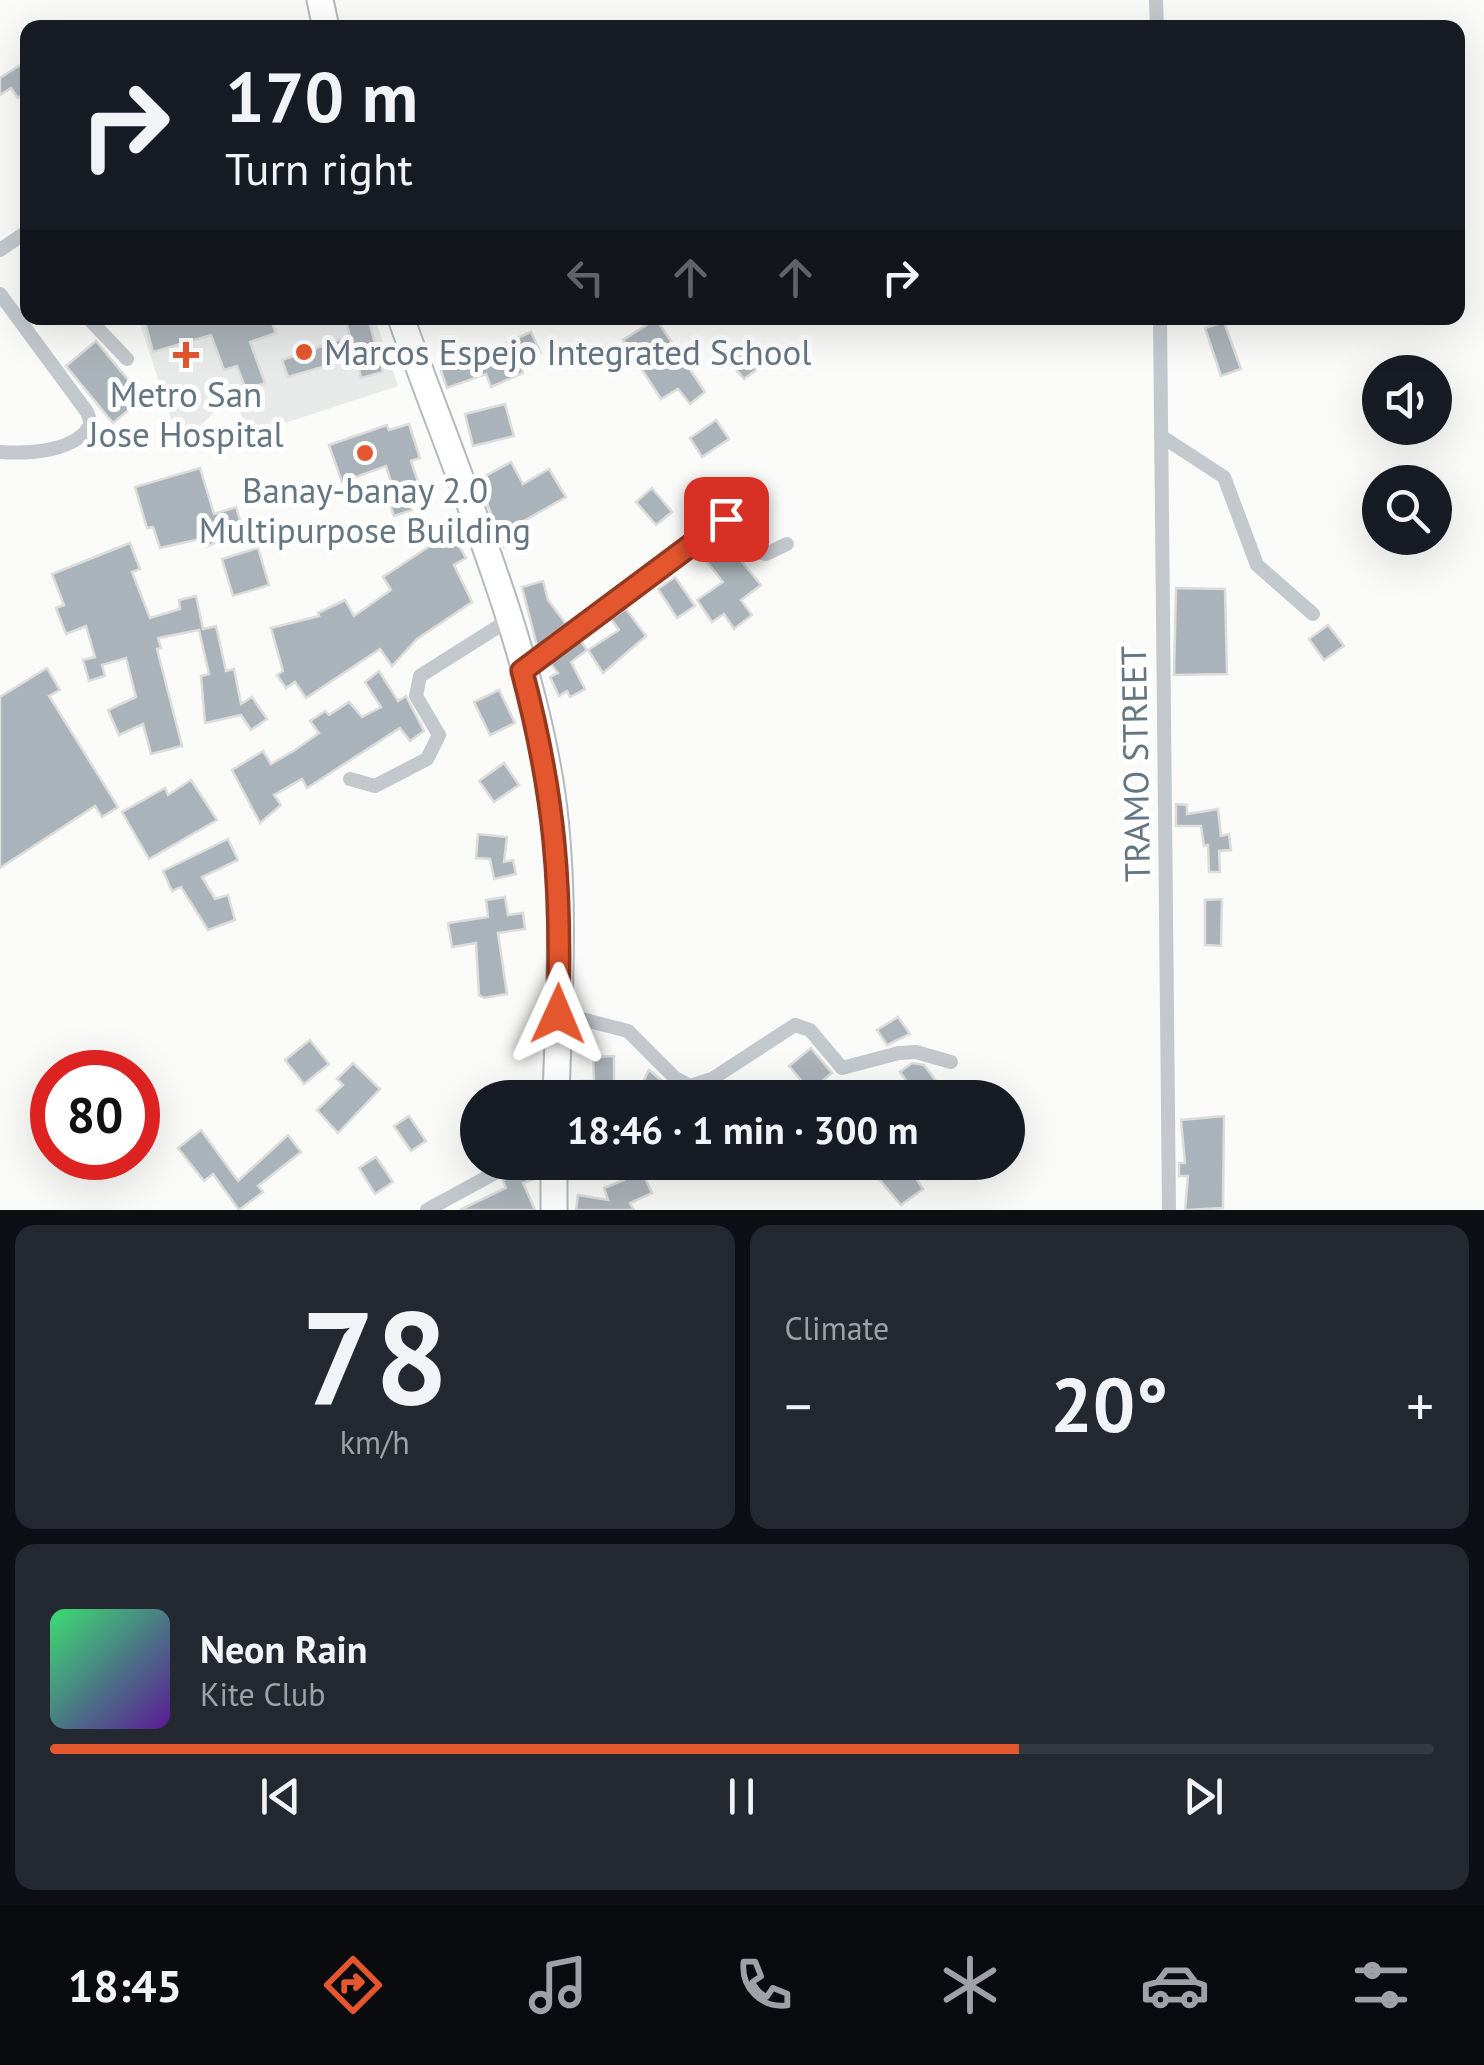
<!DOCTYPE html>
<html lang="en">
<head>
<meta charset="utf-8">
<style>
  :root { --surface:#171b24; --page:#242831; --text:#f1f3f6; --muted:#9ea1a6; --line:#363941; --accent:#e4572e }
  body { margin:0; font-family:"PT Sans",sans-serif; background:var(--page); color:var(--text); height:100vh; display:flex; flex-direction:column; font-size:38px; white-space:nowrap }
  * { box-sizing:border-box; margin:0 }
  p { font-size:32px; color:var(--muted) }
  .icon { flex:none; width:55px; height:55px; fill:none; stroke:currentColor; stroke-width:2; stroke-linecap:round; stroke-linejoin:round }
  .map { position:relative; height:1210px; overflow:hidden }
  .drawer { display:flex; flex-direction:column; gap:15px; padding:15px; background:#0d0f14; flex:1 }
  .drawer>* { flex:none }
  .guide { position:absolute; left:20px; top:20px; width:1445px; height:305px; border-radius:20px; box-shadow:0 10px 40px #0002; background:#171b24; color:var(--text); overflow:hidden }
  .controls { position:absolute; left:1362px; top:355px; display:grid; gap:20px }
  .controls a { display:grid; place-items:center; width:90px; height:90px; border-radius:50%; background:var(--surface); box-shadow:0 10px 40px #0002; font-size:50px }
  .speed { position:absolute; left:30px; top:1050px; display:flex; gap:20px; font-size:50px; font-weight:700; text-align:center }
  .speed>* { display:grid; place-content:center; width:130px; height:130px; border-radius:50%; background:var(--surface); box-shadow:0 10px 40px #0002; line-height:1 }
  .speed .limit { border:15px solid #d22; background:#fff; color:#111 }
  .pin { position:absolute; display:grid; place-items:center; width:85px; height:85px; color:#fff; margin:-42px; border-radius:20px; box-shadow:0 5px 15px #0006 }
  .me { position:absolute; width:110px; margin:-55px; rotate:1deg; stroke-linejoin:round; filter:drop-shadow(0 0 8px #0008) }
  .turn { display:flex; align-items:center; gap:35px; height:210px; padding:0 40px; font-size:45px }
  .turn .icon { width:130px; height:130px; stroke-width:2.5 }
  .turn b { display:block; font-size:70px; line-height:85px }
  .lanes { display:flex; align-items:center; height:95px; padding:0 40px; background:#0003; justify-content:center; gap:50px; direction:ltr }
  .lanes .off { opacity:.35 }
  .big { font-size:75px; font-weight:700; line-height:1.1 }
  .drawer .tile { flex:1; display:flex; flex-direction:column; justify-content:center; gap:15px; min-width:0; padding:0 35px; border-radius:20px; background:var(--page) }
  .drawer .dial { align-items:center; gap:0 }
  .dial b { font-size:130px; line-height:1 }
  .song { display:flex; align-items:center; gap:30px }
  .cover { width:120px; height:120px; border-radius:15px; background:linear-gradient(135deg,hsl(140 70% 55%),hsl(270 70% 35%)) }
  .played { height:10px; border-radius:5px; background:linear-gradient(90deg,var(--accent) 70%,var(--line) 70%) }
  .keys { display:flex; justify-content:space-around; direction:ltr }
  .heat { display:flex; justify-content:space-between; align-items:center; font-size:55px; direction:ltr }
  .drawer .tiles { flex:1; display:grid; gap:15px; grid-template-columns:1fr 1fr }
  .tile:last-child { grid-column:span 2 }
  .trip { position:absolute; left:460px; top:1080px; width:565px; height:100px; border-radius:50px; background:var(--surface); box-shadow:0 10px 40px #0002; font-weight:700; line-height:100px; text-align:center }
  .tab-bar { display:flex; height:160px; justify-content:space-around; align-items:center; background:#090b0e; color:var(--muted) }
  .tab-bar .icon { width:70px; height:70px }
  .tab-bar .on { color:var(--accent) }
  .tab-bar b { font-size:45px; color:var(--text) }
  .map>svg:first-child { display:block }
</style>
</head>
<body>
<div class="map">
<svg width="1484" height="1210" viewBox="0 0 1484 1210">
  <rect width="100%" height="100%" fill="#fafaf8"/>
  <polygon fill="#e8e9e9" points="138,318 375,318 398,386 248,435 233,393 180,446"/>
  <g fill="#aab3b9" stroke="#dcdcda" stroke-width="2.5">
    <polygon points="28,60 28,91 18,98 11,88 0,95 0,78"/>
    <polygon points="144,318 270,318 276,333 250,342 265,383 246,390 237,366 224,370 211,335 153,352"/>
    <polygon points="345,318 368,318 383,372 361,378 356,357 288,377 282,360 350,336"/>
    <polygon points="656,319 705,392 690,404 678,389 661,399 623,340"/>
    <polygon points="1224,322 1241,369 1221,376 1205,328"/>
    <polygon points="531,332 540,352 519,361 523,373 491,387 486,374 447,388 438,362 462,353 465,361"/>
    <polygon points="96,341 143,398 113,423 66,366"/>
    <polygon points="751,347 764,364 744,379 730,362"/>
    <polygon points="505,404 514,436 473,446 465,414"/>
    <polygon points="716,420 729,439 702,457 690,438"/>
    <polygon points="409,424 420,458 411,461 420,488 406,493 412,510 394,516 387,496 395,494 386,466 342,482 329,445 387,425 389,430"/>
    <polygon points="511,462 523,484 549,469 566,497 522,522 528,533 504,547 478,480"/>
    <polygon points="200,468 214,514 236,507 243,530 206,547 204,538 160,548 153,527 147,528 135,487"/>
    <polygon points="652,488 672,512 656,525 636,502"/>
    <polygon points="451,532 466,558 454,565 472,602 417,639 392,666 380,649 306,698 295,682 286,688 277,675 283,671 271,628 319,616 318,613 345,600 354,616 391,590 383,577"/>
    <polygon points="721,536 761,585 741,600 752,615 734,629 724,614 712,622 697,600 723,582 699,552"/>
    <polygon points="130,543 140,569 132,572 150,618 180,609 179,600 196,596 203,629 216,626 226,671 234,669 241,704 252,697 267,719 251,730 241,715 205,723 201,676 209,674 199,630 158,638 161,648 157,649 182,746 151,754 143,724 119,735 108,710 136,697 126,658 102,665 105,676 89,681 83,660 95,657 86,626 66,634 56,608 64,605 52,574"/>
    <polygon points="258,548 269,585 233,596 222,559"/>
    <polygon points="675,577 695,606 677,618 658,589"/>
    <polygon points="543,581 548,600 566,624 537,646 522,587"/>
    <polygon points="1176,588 1225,589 1227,674 1174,675"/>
    <polygon points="626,609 646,636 603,673 588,650 619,630 611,619"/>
    <polygon points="1328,625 1344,646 1324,660 1309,639"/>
    <polygon points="580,640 587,650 571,662 585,689 570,697 567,691 559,696 550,677 558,673 550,663"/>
    <polygon points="47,668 60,690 49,696 118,807 102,817 95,806 0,868 0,697"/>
    <polygon points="379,671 398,701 406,696 424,731 410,741 400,728 307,788 302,779 274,795 281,805 260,823 232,770 263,751 271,764 295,750 319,733 310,721 325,711 329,715 349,702 362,717 381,707 365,682"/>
    <polygon points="499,690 515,723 490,735 474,702"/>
    <polygon points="504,763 519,785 494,802 479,781"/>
    <polygon points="191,780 217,820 149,859 122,812 165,788 168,795"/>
    <polygon points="1176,804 1187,805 1187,814 1218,809 1221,836 1229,834 1231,850 1219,851 1220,872 1209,872 1208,845 1204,846 1201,826 1176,826"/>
    <polygon points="478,834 507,837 504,862 513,860 516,874 494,879 490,859 476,858"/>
    <polygon points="228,839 238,860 202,877 215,899 228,895 235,920 208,930 181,887 172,891 163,871"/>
    <polygon points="505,897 508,915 523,913 525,929 498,933 507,994 484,998 479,995 476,943 452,947 448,923 488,917 486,900"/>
    <polygon points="1222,899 1221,946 1205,945 1205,900"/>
    <polygon points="898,1017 910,1034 887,1045 877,1030"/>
    <polygon points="310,1040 329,1064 304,1084 285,1060"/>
    <polygon points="811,1048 832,1073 810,1091 789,1066"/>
    <polygon points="614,1056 614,1082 643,1082 649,1070 667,1085 662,1098 646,1091 647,1098 581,1098 581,1081 594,1081 593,1057"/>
    <polygon points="353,1063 380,1089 338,1133 317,1110 343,1085 337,1079"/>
    <polygon points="912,1063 924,1065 942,1089 931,1098 919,1098 900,1072"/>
    <polygon points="409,1116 426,1141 411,1151 394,1126"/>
    <polygon points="1224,1116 1223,1208 1185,1210 1188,1176 1179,1176 1179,1163 1185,1163 1181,1120"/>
    <polygon points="201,1130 238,1181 288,1135 301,1152 258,1186 263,1192 239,1210 213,1174 204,1181 178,1148"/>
    <polygon points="376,1157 393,1182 375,1194 359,1168"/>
    <polygon points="531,1162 537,1178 523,1183 535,1210 460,1210 506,1188 503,1181"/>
    <polygon points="884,1162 905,1162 923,1189 901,1205 874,1173"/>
    <polygon points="639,1166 652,1193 630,1203 634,1210 576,1210 578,1195 608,1200 604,1188 624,1180 621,1173"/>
  </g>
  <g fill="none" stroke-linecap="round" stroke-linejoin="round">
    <defs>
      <g id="highway">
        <polyline points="320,0 326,28"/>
        <path d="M401 318C454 468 529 637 552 794 566 895 559 997 556 1098"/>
        <polyline points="554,1210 554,1162"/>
      </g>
    </defs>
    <use href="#highway" stroke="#b4b9bd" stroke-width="29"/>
    <g stroke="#c3c8cc" stroke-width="14">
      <polyline points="1156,0 1157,28"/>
      <polyline points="0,250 28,231"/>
      <path d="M0 294 87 412 91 423C78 452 28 454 0 452"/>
      <polyline points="88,318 127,359"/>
      <polyline points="1160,318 1169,1210"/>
      <polyline points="1161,436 1224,477 1257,565 1313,614"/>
      <polyline points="523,670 726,519 740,526 757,552 766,554 787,544"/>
      <polyline points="350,779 375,786 427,759 439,735 416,696 420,676 507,621"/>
      <polyline points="558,1013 628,1031 675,1078 690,1086 712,1079 795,1025 810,1030 842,1068 899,1053 916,1052 951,1062"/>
      <polyline points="427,1210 515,1162"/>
    </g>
    <use href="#highway" stroke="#fff" stroke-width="25"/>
  </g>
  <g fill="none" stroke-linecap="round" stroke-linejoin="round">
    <defs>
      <path id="route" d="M558 1014C562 886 555 795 522 671L726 519"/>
    </defs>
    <use href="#route" stroke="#94391e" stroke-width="25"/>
    <use href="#route" stroke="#e4572e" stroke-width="18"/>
  </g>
  <g fill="#e4572e" stroke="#fff" stroke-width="4">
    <circle cx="304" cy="352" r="10"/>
    <path d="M181 340h10v10h10v10h-10v10h-10v-10h-10v-10h10z"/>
    <circle cx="365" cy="453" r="10"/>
  </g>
  <g text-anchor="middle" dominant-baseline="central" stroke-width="10" stroke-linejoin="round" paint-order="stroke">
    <g font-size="35" fill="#657683" stroke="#fff">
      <text x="324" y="352" text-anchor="start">Marcos Espejo Integrated School</text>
      <text x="186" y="394">Metro San<tspan x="186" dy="40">Jose Hospital</tspan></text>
      <text x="365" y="490">Banay-banay 2.0<tspan x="365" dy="40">Multipurpose Building</tspan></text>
    </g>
    <g font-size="35" fill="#657683" stroke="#fff">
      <text transform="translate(1135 764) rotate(-91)">TRAMO STREET</text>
    </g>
  </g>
</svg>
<div class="controls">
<a><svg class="icon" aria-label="sound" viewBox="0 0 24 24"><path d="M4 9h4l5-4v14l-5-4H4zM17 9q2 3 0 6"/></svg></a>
<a><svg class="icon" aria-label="search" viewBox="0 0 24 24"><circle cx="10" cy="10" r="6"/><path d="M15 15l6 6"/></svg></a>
</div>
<div class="speed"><div class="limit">80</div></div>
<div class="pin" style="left:726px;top:519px;background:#d93025"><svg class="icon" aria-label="arrive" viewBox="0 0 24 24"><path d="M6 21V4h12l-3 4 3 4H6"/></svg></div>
<svg class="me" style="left:558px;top:1014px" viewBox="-20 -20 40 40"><path d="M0-17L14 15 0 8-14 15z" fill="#e4572e" stroke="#fff" stroke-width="4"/></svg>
<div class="trip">18:46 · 1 min · 300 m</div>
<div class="guide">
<div class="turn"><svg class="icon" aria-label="right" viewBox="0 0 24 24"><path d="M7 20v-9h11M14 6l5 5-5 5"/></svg><div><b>170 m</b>Turn right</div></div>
<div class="lanes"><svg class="icon off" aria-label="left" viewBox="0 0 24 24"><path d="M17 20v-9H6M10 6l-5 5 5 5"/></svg><svg class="icon off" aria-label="ahead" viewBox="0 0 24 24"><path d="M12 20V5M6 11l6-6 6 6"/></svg><svg class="icon off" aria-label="ahead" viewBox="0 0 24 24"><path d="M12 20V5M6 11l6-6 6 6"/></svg><svg class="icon" aria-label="right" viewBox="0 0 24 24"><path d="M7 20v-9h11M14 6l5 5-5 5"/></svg></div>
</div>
</div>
<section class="drawer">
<div class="tiles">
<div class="tile dial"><b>78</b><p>km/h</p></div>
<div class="tile"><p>Climate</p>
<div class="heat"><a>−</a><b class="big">20°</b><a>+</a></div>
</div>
<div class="tile">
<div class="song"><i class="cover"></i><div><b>Neon Rain</b><p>Kite Club</p></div></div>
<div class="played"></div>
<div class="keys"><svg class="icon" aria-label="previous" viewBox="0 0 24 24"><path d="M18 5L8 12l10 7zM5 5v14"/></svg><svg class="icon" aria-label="pause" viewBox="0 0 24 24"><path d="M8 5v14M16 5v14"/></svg><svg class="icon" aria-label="next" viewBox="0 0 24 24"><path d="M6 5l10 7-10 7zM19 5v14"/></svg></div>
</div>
</div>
</section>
<nav class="tab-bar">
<b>18:45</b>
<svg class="icon on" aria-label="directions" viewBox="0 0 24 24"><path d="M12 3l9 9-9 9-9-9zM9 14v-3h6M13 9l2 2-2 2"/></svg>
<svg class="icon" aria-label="music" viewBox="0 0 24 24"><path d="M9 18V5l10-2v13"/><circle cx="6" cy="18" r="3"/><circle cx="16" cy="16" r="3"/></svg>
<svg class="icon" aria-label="phone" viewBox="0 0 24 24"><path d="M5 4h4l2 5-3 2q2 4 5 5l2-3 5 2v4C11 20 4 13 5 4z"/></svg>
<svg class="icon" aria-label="climate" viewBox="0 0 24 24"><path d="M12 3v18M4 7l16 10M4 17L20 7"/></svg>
<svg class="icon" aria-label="car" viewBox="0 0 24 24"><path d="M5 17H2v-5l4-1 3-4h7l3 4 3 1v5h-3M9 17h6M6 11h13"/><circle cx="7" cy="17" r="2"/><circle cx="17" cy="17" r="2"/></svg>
<svg class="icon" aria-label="filters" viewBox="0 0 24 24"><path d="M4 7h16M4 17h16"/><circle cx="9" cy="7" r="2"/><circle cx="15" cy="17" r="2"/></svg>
</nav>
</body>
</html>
